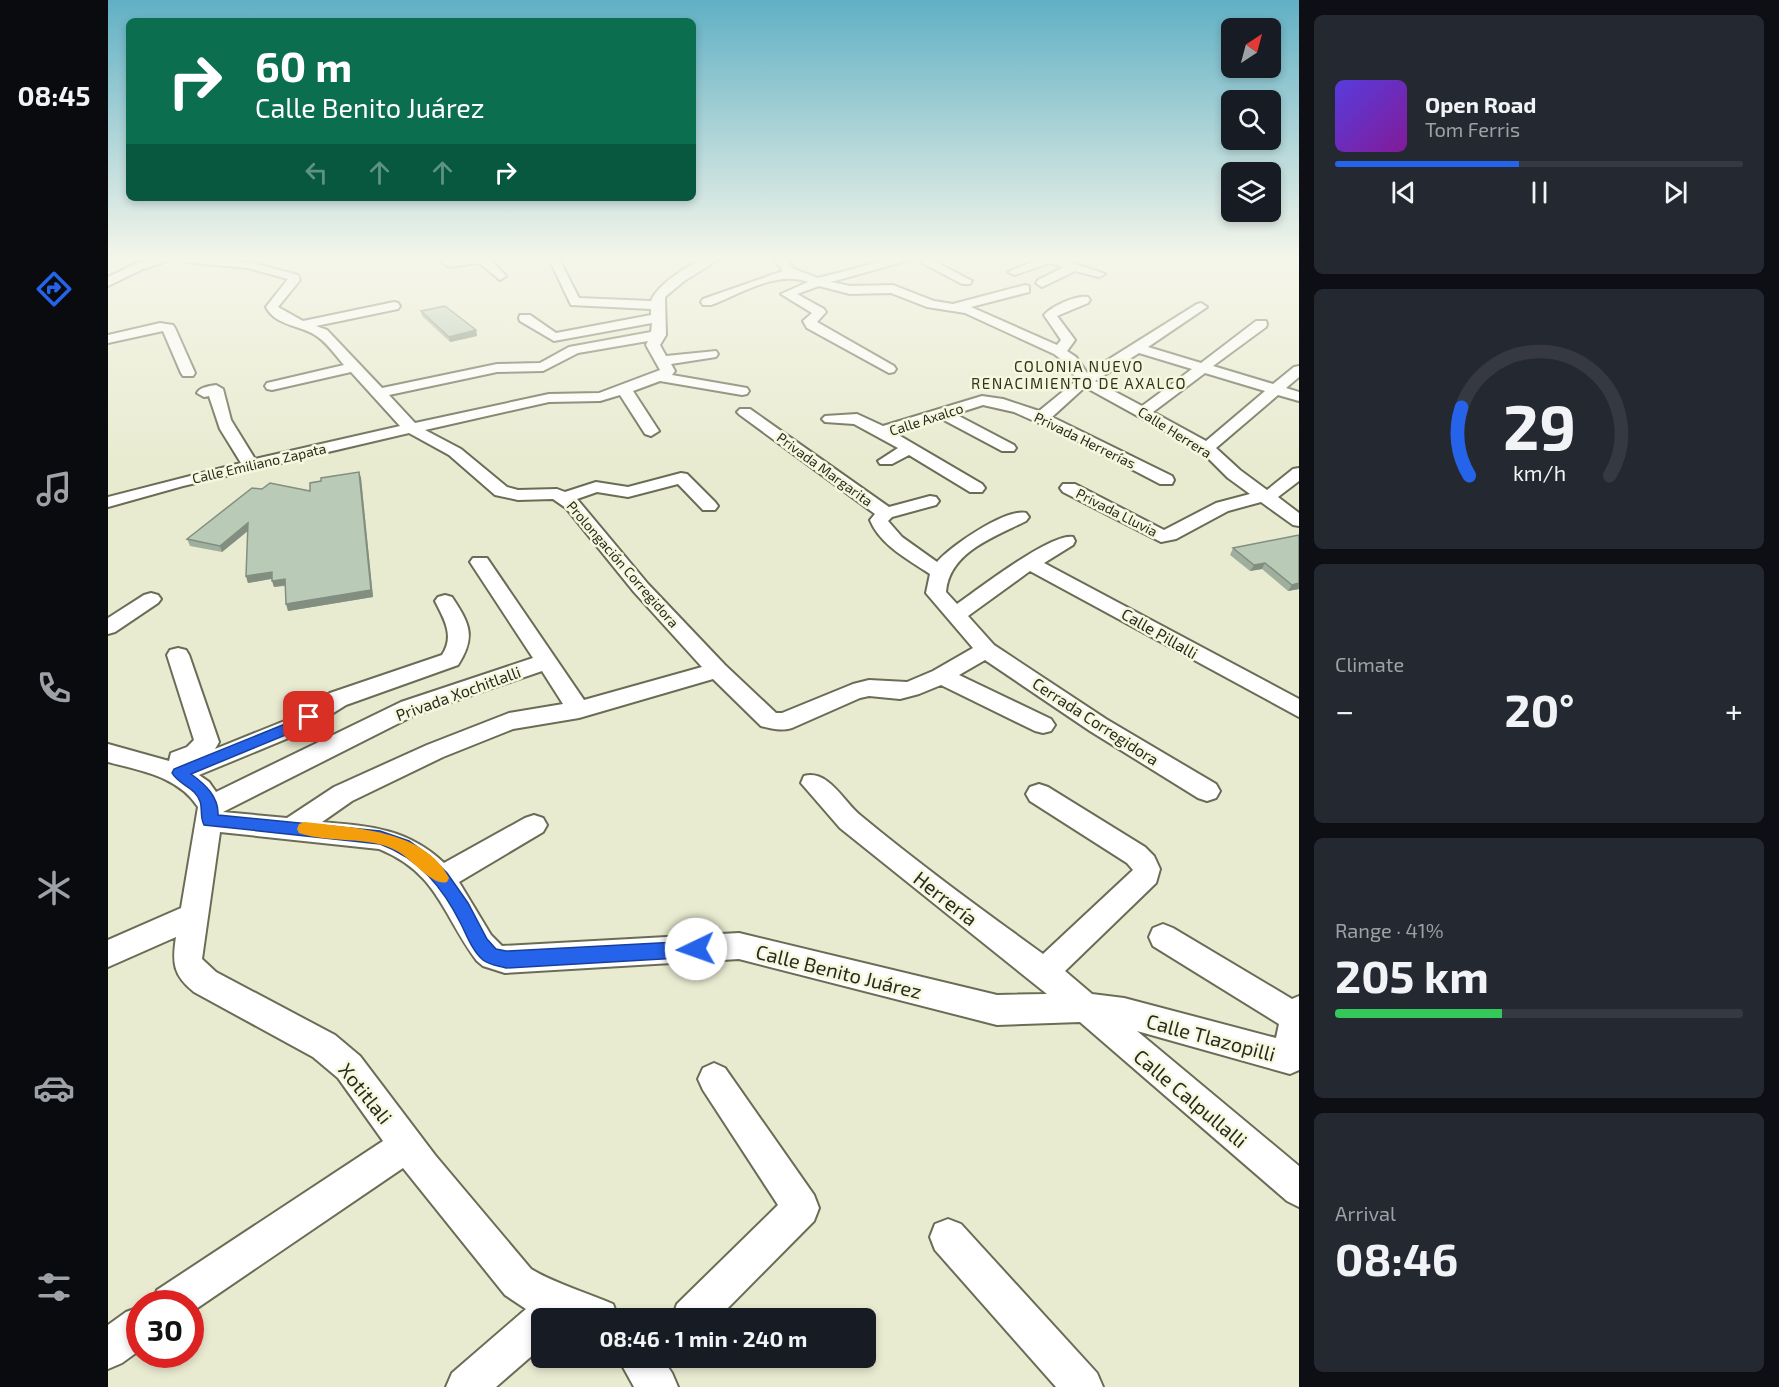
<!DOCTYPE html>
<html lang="en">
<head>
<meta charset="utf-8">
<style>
  :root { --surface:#171b24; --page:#242831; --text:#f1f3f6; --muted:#9ea1a6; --line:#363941; --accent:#2563eb }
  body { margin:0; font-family:"Exo 2",sans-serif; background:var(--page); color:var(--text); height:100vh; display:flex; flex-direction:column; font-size:22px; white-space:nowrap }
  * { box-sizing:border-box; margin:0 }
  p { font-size:20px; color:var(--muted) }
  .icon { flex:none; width:33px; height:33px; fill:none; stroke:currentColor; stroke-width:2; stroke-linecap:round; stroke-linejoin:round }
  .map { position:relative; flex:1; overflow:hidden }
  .sheet { display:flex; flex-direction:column; gap:15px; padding:15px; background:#0d0f14; width:480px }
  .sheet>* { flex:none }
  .guide { position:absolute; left:18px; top:18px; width:570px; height:183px; border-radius:9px; box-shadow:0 3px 9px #0003; background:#0b6e4f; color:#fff; overflow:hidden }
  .needle { width:39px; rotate:36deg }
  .tools { position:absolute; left:1113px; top:18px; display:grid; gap:12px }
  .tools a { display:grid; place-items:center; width:60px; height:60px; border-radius:9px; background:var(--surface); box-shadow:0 3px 9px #0003; font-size:30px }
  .speed { position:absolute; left:18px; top:1290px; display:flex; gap:12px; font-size:30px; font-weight:700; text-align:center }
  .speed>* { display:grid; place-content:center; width:78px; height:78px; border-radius:50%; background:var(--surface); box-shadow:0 3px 9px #0003; line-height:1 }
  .speed .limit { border:9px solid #d22; background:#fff; color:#111 }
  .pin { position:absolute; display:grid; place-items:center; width:51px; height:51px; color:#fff; margin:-26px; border-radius:12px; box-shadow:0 3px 9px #0006 }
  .me { position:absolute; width:66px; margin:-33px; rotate:267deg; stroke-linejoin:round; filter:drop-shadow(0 0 4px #0008) }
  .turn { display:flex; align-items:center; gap:21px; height:126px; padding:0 30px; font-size:27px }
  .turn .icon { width:78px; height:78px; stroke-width:2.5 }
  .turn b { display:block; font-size:42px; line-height:51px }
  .lanes { display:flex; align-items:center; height:57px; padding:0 30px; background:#0003; justify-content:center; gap:30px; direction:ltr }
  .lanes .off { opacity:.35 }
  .big { font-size:45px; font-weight:700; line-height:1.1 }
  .sheet .widget { flex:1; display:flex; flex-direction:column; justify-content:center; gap:9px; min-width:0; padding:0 21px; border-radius:9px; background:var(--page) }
  .sheet .dial { align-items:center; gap:0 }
  .dial svg { height:156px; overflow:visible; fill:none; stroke:var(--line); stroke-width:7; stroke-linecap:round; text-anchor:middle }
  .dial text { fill:var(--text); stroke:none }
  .song { display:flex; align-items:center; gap:18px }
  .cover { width:72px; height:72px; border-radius:9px; background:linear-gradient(135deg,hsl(250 70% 55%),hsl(290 70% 35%)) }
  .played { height:6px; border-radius:3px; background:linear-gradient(90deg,var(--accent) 45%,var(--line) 45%) }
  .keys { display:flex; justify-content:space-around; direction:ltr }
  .heat { display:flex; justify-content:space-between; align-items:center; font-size:33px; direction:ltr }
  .charge { height:9px; border-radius:4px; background:linear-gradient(90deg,#34c759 41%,var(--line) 0) }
  .trip { position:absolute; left:423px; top:1308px; width:345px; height:60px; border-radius:9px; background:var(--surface); box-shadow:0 3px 9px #0003; font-weight:700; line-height:60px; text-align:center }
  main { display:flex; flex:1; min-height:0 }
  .tab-bar { display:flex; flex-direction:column; width:108px; justify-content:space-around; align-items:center; background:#090b0e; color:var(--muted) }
  .tab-bar .icon { width:42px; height:42px }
  .tab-bar .current { color:var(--accent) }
  .tab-bar b { font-size:27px; color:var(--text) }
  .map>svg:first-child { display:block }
</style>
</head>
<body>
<main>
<nav class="tab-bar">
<b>08:45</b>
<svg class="icon current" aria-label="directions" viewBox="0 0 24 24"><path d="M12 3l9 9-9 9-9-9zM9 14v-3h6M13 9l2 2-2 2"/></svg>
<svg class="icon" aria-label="music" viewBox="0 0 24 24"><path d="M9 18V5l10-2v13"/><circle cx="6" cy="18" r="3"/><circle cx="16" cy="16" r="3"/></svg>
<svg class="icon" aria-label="phone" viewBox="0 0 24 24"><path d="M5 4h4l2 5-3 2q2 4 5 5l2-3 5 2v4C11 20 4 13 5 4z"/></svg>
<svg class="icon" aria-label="climate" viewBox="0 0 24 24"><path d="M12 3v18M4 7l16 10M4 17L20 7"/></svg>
<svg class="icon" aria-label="car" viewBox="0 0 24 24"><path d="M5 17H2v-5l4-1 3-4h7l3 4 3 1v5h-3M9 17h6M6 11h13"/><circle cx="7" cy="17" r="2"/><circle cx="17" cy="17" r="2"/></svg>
<svg class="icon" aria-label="filters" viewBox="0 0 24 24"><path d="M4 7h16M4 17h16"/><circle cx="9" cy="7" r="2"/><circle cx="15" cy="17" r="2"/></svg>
</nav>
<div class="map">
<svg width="1191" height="1387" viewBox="0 0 1191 1387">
  <rect width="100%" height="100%" fill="#e9ebd1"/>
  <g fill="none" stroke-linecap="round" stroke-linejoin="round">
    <defs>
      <g id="minor">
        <polygon points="45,259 66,259 35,269 0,286 0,277 27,264"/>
        <path d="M72 259 140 262 190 275 192 280 170 307 195 321 286 302 290 303 292 306 290 309 208 326 219 330 274 388 389 364 432 363 461 347 543 332 544 323 446 341 412 321 411 318 412 315H422L448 333 543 315V309L463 305 441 259H451L471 298 543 301C549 285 580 264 597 260 601 258 607 259 611 259L576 281 557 297 558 335 552 345 558 356 608 351 610 354 608 357 563 364 567 371 564 375 639 388 641 391 639 394 634 395 552 381 525 391 551 431 543 436 537 434 512 395 492 401 441 402 317 430 353 449 399 487 410 490 449 489 457 492 488 482 520 487 573 473 579 474 607 502 610 506 607 510H595L570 484 520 497 489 492 469 499 540 584 617 665 668 713H674L745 684 761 680 799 682 825 671 865 648 818 593 822 574C801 560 772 545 762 520L767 514 632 415 629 412 632 409H642L781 507 822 496 828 497 831 501 828 505 784 517 780 521 794 537 829 562C843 546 898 508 918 513L921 517 918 521C886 537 841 552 838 592L849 604C869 590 944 532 965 537L967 541 965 545 936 563 1191 699V717L922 571 860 616 886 645 998 719 1108 784 1112 791 1108 798 1099 801 1090 798 982 731 877 660 851 675 943 719 947 725 943 731 935 733 927 731 833 685 811 694 792 699 761 696 752 698 684 728C673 731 664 729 653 726L605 679 471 718 405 729 335 757 244 801 214 822C261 826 299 828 336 863L417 818 426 815 435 818 439 825 435 832 351 882 383 935 394 946 631 933 889 995 939 994 732 828 693 783 696 776C720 769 736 802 752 815 811 864 873 909 935 954L1025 870 1019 863 922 801 918 794 922 787 931 784 940 787 1037 847 1046 856 1052 869 1048 883 957 971 984 994 1016 998 1168 1038 1171 1024 1045 946 1041 937 1045 928 1055 924 1065 928 1184 999 1191 996V1070L1182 1074 1029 1031 1191 1166V1207L1179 1201 972 1022 889 1025 631 959 397 973 375 966 369 961C334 914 330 873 271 849L112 832 94 959 108 972 227 1035 252 1056 327 1155 423 1269C446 1283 479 1293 505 1304L510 1318H434V1347L388 1387H338L344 1373 418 1309 397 1295 295 1168 82 1313V1304H44L49 1290 275 1141 230 1078 205 1057 86 992C65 975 64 963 68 937L0 967V940L73 908 90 807C70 776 33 771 0 762V744L61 761 63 753 79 747 86 740 59 655 62 650 70 648 78 650 81 655 111 742 107 749 179 720 222 693 334 655C347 636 336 619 327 601L330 597 337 595 344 597C362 624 368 637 350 665L238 705 195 732 91 775 101 782 108 792 293 702 425 658 362 562 365 558H379L476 700 594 667 526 592 458 508 445 499 410 500 387 495 341 455 301 433 75 486 0 507V497L133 463 112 429 101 396 96 397 89 393C92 387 102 386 108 385L115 389 123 420 147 459 292 426 243 372 164 390 159 389 157 386 159 383 236 365C228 356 220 344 210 337 195 325 168 327 158 307L180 279 140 268 77 262ZM540 341 538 345 552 370 491 393 441 394 307 423 281 395 389 372 435 371 470 353ZM434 671 455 704 401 713 319 745 226 787 179 818 115 812 309 714Z"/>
        <polygon points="330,259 382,259 398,276 392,280 371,263 341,267"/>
        <path d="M666 259H678L686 269 710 278 784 259H805L723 282 742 286 785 285 826 301 845 304 917 285 921 286V292L863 307 949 345 953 340 936 315C944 306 968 295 980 297L982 300 980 303 949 316 967 340 959 351 968 357 979 373 1089 304 1093 303 1099 307 1040 347 1093 363 1148 321H1158L1159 324 1158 327 1105 366 1165 384 1186 367 1191 366V377L1178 388 1191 392V401L1170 395 1108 448 1132 470 1159 490 1185 469 1191 468V481L1170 497 1191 513V526L1185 525 1153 502 1120 511 1068 539 1053 542 955 492 952 488 955 484H967L1056 530 1108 503 1142 494 1120 478 1093 451 977 387 944 417 1064 476 1066 480 1064 484H1052L960 436 906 412 875 405 847 414 906 445 908 448 906 451H894L832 418 787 433 874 484 877 488 874 492H862L801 455 784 464H772L770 461 790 448 746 424 717 422 714 419 717 416 749 414 775 426 874 396 895 399 931 411 969 380 958 363 946 354 857 313 819 307 783 293 742 294 711 286 689 294 716 309 718 312 709 322 786 366 788 369 786 372 781 373 699 328 695 321 704 313 673 294 700 282C669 270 632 294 603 305H595L593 302 595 299 675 271ZM1031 353 1084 369 1034 406 987 381ZM1097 373 1157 391 1098 441 1045 412Z"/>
        <polygon points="807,259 822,259 864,281 862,284 854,284"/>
        <polygon points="932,259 953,259 997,274 991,277 967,271 934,287 928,283 930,280 956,267 942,263 906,275 900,272"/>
        <polygon points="52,323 65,325 67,328 87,373 85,376 75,376 73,373 55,331 0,343 0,335"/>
        <polygon points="43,593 50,595 53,599 50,603 7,632 0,634 0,618 36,595"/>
        <polygon points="606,1063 617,1068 706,1195 711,1208 706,1221 610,1318 564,1318 569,1304 670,1205 595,1090 590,1079 595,1068"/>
        <polygon points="840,1219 853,1224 989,1373 995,1387 948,1387 827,1250 822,1237 827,1224"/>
        <polygon points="32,1307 32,1350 14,1363 0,1369 0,1325 18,1312"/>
        <polygon points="510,1358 554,1358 564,1373 570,1387 526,1387"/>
      </g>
    </defs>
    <use href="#minor" stroke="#6b6c56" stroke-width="4"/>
    <use href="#minor" fill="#fff" fill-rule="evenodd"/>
  </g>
  <g fill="#9faf9d">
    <polygon points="313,311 368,330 369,336 342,342 314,316"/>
    <polygon points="251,472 253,478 265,597 180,611 177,586 166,587 164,579 140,583 138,576 140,531 114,552 82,546 79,539 154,489 202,491 213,481"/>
    <polygon points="1191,535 1191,589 1180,591 1154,569 1142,571 1122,555 1125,548"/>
  </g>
  <g fill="#828e80">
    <polygon points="368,330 369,336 342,342 341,337"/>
    <polygon points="251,472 253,478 265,597 180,611 178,604"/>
    <polygon points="140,523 142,529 114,552 112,546"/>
    <polygon points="1157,563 1154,569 1142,571 1146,565"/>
    <polygon points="164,572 167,578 140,583 138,576"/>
    <polygon points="177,579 179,585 166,587 164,581"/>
    <polygon points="1191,583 1191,589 1180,591 1184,585"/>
  </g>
  <g fill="#b9cbb7" stroke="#828e80" stroke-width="1.5">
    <polygon points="337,306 368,330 341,337 313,311"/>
    <polygon points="251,472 263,590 178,604 177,579 164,581 164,572 138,576 140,523 112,546 79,539 144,488 154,489 162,483 202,491 202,483 213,481 213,478"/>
    <polygon points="1191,535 1191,583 1184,585 1157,563 1146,565 1125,548"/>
  </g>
  <linearGradient id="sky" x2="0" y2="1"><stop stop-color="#60b0c4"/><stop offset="0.57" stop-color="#f5f6ea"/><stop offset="1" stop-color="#f5f6ea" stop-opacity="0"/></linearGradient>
  <rect width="1191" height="454" fill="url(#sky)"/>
  <path fill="#2563eb" stroke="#184099" stroke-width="1.5" d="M201 712 208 717 192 729 83 774C97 784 111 797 110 815L272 831 301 841 322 856 339 873 360 903 379 939 388 949 398 951 588 941 594 943 597 949 594 954 588 957 398 968C391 966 381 965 375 960 365 952 359 936 353 924 335 888 311 858 272 844L96 825C90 813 98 804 86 792 79 785 69 782 64 773L66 769 182 722Z"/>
  <path fill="#f59e0b" d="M197 822C243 828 317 829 341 878L339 882C325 887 303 858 289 851 260 835 222 844 191 833L189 829 191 824Z"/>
  <g text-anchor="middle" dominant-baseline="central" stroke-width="5" stroke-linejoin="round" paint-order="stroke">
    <g font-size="14" fill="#292a20" stroke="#f6f8de">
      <text transform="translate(818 419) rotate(-18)">Calle Axalco</text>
      <text transform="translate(1067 432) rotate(32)">Calle Herrera</text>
      <text transform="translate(977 440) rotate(26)">Privada Herrerías</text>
      <text transform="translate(151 463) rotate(-13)">Calle Emiliano Zapata</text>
      <text transform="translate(717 469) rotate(36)">Privada Margarita</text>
      <text transform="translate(1009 512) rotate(27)">Privada Lluvia</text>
      <text transform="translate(515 564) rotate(49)">Prolongación Corregidora</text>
    </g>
    <g font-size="15" letter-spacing="1.5" fill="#333420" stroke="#f6f8de">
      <text x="971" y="366">COLONIA NUEVO<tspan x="971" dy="17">RENACIMIENTO DE AXALCO</tspan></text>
    </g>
    <g font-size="16" fill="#292a20" stroke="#f6f8de">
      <text transform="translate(1052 633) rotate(30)">Calle Pillalli</text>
      <text transform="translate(350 693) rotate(-20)">Privada Xochitlalli</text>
      <text transform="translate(988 721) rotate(33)">Cerrada Corregidora</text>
    </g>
    <g font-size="20" fill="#292a20" stroke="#f6f8de">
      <text transform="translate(838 898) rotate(38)">Herrería</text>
      <text transform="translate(731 971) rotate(14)">Calle Benito Juárez</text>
      <text transform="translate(1103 1037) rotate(15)">Calle Tlazopilli</text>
      <text transform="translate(258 1093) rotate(51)">Xotitlali</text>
      <text transform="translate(1083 1098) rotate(40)">Calle Calpullalli</text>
    </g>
  </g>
</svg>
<div class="tools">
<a><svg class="needle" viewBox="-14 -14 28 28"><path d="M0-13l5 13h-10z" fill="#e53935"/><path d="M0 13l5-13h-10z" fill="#9ea1a6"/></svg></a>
<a><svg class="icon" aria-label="search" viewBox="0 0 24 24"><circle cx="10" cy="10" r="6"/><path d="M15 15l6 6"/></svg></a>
<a><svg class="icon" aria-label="layers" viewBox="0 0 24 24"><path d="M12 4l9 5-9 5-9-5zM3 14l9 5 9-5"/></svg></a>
</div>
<div class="speed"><div class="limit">30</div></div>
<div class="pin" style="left:201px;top:717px;background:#d93025"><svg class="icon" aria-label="arrive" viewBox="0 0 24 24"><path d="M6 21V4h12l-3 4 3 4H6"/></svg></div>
<svg class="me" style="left:588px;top:949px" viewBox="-20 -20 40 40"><circle r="19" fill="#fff"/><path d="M0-13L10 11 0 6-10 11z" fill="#2563eb"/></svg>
<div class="trip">08:46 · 1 min · 240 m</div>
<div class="guide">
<div class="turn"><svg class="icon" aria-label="right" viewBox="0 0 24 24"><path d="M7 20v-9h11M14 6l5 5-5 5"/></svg><div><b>60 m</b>Calle Benito Juárez</div></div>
<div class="lanes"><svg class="icon off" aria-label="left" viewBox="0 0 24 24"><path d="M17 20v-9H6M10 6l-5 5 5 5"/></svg><svg class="icon off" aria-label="ahead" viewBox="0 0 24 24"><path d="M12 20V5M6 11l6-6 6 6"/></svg><svg class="icon off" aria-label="ahead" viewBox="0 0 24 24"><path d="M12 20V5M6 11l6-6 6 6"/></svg><svg class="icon" aria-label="right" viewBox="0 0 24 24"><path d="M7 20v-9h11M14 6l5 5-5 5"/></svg></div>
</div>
</div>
<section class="sheet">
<div class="widget">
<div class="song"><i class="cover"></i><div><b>Open Road</b><p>Tom Ferris</p></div></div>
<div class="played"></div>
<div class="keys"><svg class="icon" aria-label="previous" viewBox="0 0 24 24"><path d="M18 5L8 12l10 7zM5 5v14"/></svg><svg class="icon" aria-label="pause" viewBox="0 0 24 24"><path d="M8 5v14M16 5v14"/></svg><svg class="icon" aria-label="next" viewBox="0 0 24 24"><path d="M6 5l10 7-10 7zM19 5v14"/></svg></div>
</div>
<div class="widget dial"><svg viewBox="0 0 100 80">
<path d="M14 69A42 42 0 1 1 86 69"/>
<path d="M14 69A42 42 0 0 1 10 34" stroke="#2563eb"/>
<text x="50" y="56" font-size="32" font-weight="700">29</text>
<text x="50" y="72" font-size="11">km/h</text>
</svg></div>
<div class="widget"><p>Climate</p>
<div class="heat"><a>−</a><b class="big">20°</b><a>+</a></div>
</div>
<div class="widget"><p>Range · 41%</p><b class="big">205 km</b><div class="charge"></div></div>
<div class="widget"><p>Arrival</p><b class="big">08:46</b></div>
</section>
</main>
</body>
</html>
